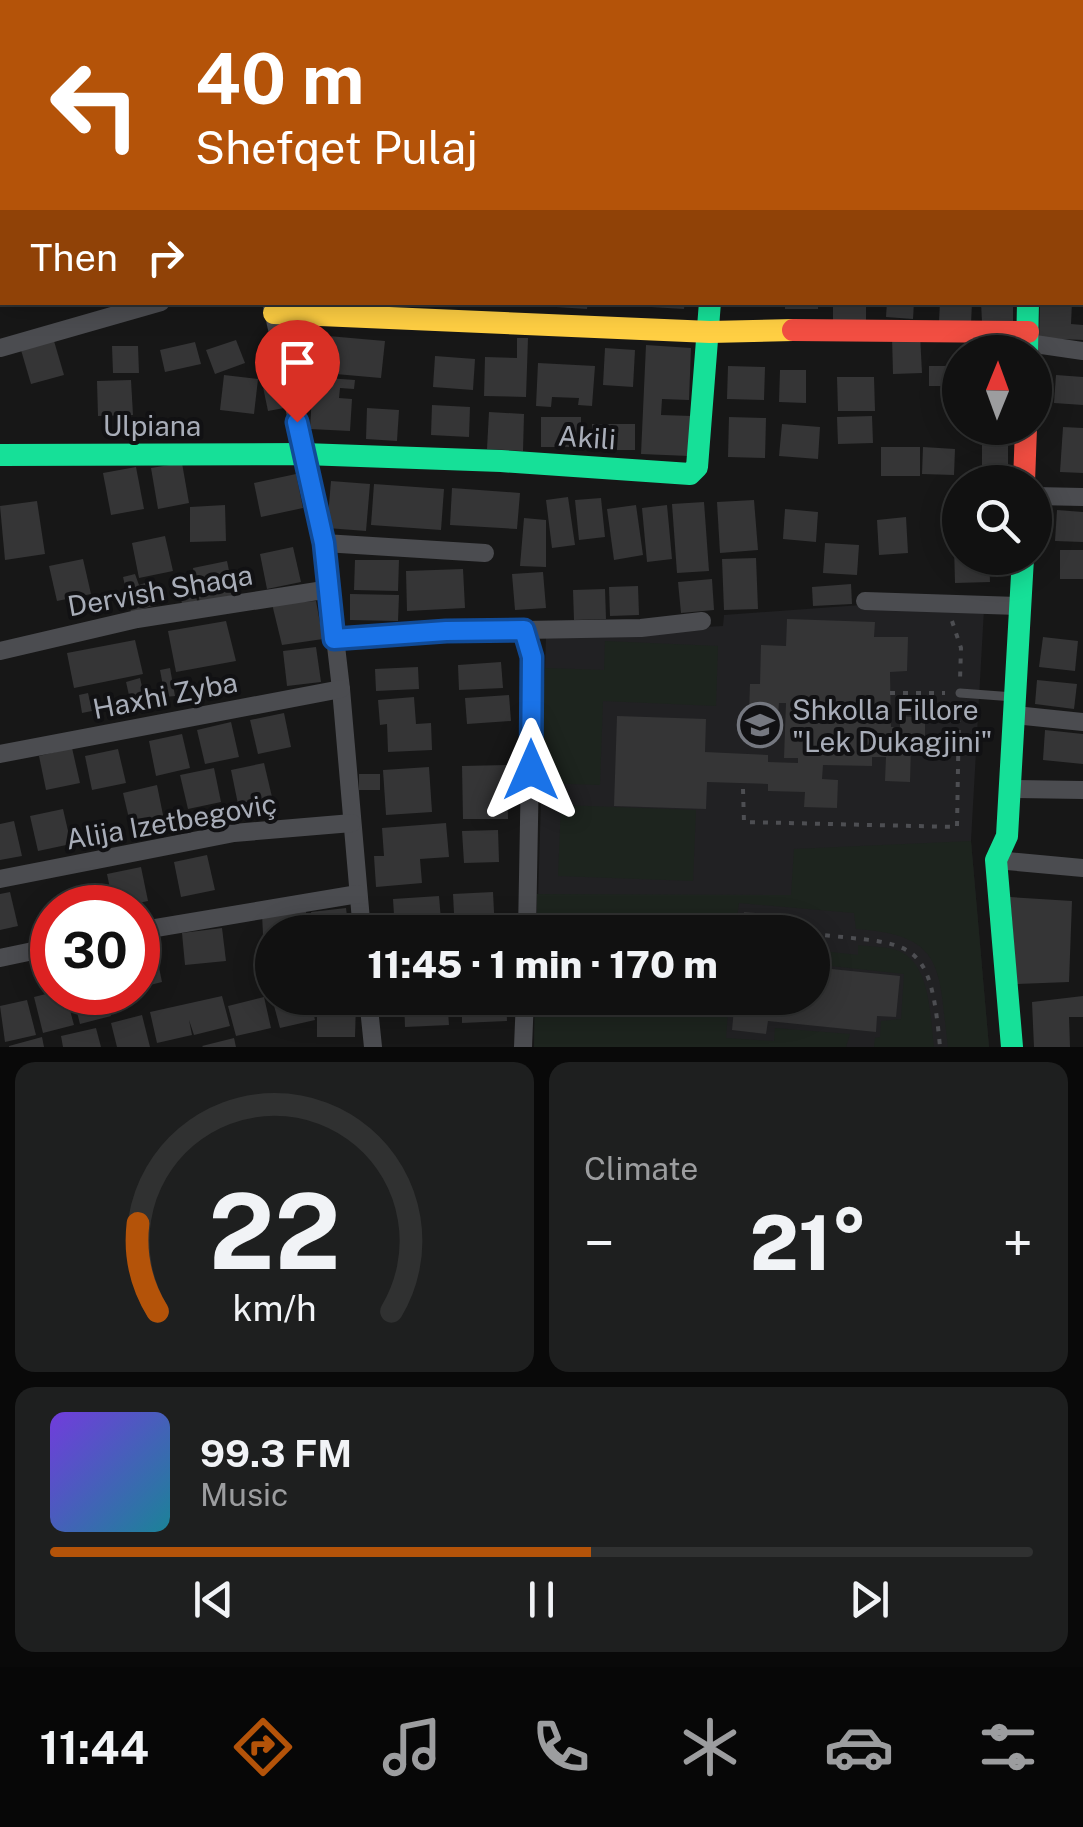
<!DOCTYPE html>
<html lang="en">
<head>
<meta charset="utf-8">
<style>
  :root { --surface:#111; --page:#1e1f1f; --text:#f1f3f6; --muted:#9c9d9f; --line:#303131; --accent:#b45309 }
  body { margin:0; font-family:"Public Sans",sans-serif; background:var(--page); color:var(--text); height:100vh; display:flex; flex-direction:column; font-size:38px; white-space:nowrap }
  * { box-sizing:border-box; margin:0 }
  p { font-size:32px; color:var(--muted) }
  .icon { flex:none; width:55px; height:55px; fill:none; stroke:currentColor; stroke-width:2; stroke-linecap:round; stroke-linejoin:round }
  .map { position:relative; height:1047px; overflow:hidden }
  .drawer { display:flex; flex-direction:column; gap:15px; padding:15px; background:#090909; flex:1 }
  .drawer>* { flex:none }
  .hud { position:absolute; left:0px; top:0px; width:1085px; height:305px; box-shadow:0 5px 25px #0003,0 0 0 2px var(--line); background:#b45309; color:#fff; overflow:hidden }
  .needle { width:65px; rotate:1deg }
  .tools { position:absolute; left:942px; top:335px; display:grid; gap:20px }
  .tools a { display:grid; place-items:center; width:110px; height:110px; border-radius:50%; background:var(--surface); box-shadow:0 5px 25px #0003,0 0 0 2px var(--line); font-size:50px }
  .speed { position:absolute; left:30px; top:885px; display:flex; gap:20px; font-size:50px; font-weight:700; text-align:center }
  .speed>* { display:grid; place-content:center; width:130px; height:130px; border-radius:50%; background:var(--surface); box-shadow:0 5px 25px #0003,0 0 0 2px var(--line); line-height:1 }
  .speed .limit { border:15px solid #d22; background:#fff; color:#111 }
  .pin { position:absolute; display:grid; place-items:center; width:85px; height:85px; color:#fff; margin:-102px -42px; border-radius:50% 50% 50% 0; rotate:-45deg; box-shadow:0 0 10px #0007 }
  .pin .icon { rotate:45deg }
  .me { position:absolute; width:110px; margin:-55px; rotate:0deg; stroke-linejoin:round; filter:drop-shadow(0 0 8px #0008) }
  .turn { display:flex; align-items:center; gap:35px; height:210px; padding:0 30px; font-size:45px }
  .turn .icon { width:130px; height:130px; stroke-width:2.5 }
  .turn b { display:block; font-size:70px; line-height:85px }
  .then { display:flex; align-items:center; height:95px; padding:0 30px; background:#0003; gap:20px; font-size:38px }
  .big { font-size:75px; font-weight:800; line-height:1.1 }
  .drawer .card { flex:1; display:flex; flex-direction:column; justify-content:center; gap:15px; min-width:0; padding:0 35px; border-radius:20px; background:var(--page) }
  .drawer .dial { align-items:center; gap:0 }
  .dial svg { height:260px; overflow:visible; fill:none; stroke:var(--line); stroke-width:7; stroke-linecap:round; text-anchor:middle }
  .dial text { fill:var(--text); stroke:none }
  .song { display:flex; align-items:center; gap:30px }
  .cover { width:120px; height:120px; border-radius:15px; background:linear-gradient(135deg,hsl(260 70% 55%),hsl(190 70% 35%)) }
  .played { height:10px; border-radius:5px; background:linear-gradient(90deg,var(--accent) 55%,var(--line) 55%) }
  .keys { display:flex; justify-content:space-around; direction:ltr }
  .heat { display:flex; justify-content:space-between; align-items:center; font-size:55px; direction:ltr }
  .drawer .tiles { flex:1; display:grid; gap:15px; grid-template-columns:1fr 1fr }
  .card:last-child { grid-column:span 2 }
  .trip { position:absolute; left:255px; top:915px; width:575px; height:100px; border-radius:50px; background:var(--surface); box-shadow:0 5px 25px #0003,0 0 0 2px var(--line); font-weight:800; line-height:100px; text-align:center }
  .dock { display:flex; height:160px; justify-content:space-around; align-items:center; background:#070707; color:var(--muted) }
  .dock .icon { width:70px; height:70px }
  .dock .selected { color:var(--accent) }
  .dock b { font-size:45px; color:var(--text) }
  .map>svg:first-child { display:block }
</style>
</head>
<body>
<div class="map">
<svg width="1083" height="1047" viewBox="0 0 1083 1047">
  <rect width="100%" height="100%" fill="#171717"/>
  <polygon fill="#212123" points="861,605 984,609 971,841 989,1047 534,1047 535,998 812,998 812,932 537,932 546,636 723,626 724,615"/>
  <g fill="#1d241e">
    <polygon points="605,641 718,646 716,706 603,701 600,785 540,783 545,668 604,670"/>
    <polygon points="561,805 696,810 693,881 558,876"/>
    <path d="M971 841 989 1047H948C938 970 947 935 856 929L854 913 739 903 735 932H537V894L791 895 794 849Z"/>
    <path d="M858 945C871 947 887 946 899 951 931 964 930 1018 934 1047H874L875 1038 880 1037 881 1021 901 1019 904 974 813 964V950L858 955Z"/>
    <polygon points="535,998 729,998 726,1038 774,1041 775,1028 850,1034 846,1047 534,1047"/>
  </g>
  <g fill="#353536">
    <polygon points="542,302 588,302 587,309 541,306"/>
    <polygon points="651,302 685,302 684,309 651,307"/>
    <rect x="785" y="302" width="33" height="7"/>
    <rect x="833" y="302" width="33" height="18"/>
    <polygon points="887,302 914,302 913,319 886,317"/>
    <polygon points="940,302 972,302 971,324 939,322"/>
    <polygon points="981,302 1013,302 1013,321 982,322"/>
    <polygon points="1040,302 1072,302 1071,324 1083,325 1083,340 1039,338"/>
    <polygon points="920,335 922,373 893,374 892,336"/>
    <polygon points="328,336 385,341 381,378 324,373"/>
    <polygon points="517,338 528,338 526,397 484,396 485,357 517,358"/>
    <polygon points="236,340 245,363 215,374 206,350"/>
    <polygon points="54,341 64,375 31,384 21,350"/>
    <polygon points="195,342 201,364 165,372 160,350"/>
    <polygon points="980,344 1003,346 1003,352 980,352"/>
    <polygon points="646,345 691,348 689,400 662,399 661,415 692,416 689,456 641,454"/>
    <polygon points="112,346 138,346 139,373 113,373"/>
    <polygon points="605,348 635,350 633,387 603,385"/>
    <polygon points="435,356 475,359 473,390 433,387"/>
    <polygon points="538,363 595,366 592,406 578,405 579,398 552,397 551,407 536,406"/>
    <polygon points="728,366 765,367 764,400 727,399"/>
    <rect x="929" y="366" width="31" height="20"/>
    <polygon points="780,370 806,370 806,403 779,402"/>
    <polygon points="224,375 258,379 254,414 220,410"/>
    <polygon points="1056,375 1083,377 1083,405 1054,403"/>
    <polygon points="313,377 355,380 354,389 340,388 339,398 352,399 350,431 310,429"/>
    <polygon points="837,377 874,377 875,411 838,411"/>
    <polygon points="278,379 284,408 268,411 262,382"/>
    <polygon points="131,380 133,415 98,416 97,381"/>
    <polygon points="432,405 470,407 469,437 431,435"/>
    <polygon points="367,408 399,410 397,441 366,439"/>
    <polygon points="489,412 524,414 523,451 487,449"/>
    <polygon points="872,416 873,443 838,444 837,417"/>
    <rect x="541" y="417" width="40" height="30"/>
    <polygon points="729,417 766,418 765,458 728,457"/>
    <rect x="592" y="424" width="43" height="26"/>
    <polygon points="782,424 820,427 818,459 779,456"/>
    <polygon points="1063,427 1083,428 1083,473 1060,472"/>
    <rect x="982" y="445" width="26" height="37"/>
    <rect x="881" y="447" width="39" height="29"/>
    <polygon points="923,447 955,449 954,475 922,474"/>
    <polygon points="182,463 189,503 158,509 151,468"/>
    <polygon points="136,467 144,509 111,515 103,473"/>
    <polygon points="296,474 303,508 261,517 254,483"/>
    <polygon points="331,481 370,484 366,531 327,528"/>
    <polygon points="374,484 444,489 441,530 371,525"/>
    <polygon points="452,488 520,493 517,529 450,525"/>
    <polygon points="568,497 575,545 552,548 546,500"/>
    <polygon points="601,498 605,537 579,540 575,500"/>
    <polygon points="754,500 758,550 720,553 717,502"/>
    <polygon points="37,501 45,554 5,560 0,506"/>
    <polygon points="704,502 709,571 677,573 672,504"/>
    <polygon points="225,505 226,541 190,542 190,507"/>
    <polygon points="636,505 643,555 614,560 607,509"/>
    <polygon points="667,505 672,559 647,562 642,508"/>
    <polygon points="785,509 818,512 816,542 783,539"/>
    <polygon points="1057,510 1083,512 1083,542 1055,541"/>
    <polygon points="906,517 908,553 879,555 877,520"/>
    <polygon points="524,518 546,520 546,567 520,566"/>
    <polygon points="165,536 173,571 139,578 132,543"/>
    <polygon points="825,543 859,545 857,575 823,573"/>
    <polygon points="954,545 960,545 960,558 989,558 990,582 955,583"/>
    <polygon points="293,547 301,582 267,589 260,554"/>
    <rect x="1060" y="550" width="23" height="29"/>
    <polygon points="756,558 758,609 724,610 722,559"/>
    <polygon points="83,559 91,594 57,601 49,566"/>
    <polygon points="355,560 399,560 398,591 354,590"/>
    <polygon points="227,561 234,595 200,603 193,568"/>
    <polygon points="463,569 465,608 407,611 406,571"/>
    <polygon points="543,572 546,608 515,610 512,574"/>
    <polygon points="135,574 139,585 151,581 157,605 131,612 123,577"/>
    <polygon points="192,576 197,601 182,604 177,578"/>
    <polygon points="712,579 714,610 681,613 678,582"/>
    <polygon points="851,584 852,604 813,606 812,587"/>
    <polygon points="638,586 639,615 610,616 609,587"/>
    <polygon points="605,589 606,619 574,620 573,590"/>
    <polygon points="350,594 399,595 398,621 350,620"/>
    <polygon points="316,601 323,639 282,645 272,604"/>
    <polygon points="787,619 875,622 874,637 908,637 907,671 890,672 891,727 900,727 900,716 925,718 925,747 911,747 910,782 885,781 886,757 872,757 872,766 823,765 822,779 838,780 837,808 804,807 805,792 768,791 768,784 707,782 706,809 614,806 617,716 706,719 705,752 768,755 768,762 798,763 798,758 784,758 786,703 779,703 778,715 749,714 750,684 760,684 761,645 786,646"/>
    <polygon points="226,621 236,661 176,672 168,631"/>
    <polygon points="1043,637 1078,641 1075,671 1039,667"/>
    <polygon points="135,640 143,674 74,688 67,653"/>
    <polygon points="316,647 321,682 287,686 283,651"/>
    <polygon points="501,662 503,688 459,690 458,665"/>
    <polygon points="418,667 419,689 376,691 375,669"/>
    <polygon points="170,668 175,696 165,697 160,670"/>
    <polygon points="140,678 145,700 131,704 126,682"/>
    <polygon points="1037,680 1077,684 1074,709 1035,704"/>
    <polygon points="88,693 92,711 82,713 79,695"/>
    <polygon points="509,695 511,721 467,724 465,698"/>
    <polygon points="414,697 416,724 431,723 432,750 388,752 387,724 380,725 378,700"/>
    <polygon points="284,713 291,747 258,754 250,720"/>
    <polygon points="231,722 239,757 205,764 197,730"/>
    <polygon points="1045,730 1083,734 1083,764 1043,760"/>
    <polygon points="182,734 190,768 156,776 149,741"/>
    <polygon points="72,748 80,783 46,790 39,756"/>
    <polygon points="118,749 126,783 92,790 85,756"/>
    <polygon points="264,763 272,797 238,804 231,770"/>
    <polygon points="507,765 508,819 463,819 462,766"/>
    <polygon points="429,767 432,812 386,815 383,770"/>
    <polygon points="214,768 221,802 188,809 180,775"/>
    <rect x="359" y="774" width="21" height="16"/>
    <polygon points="157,785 164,820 131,827 123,793"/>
    <polygon points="63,809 71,844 38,851 30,816"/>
    <polygon points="14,821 22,856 0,860 0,824"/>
    <polygon points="446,823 449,857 420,859 422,883 376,887 374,856 384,856 382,828"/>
    <polygon points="498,830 499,862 464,863 462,831"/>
    <polygon points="207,855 215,890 181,897 174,862"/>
    <polygon points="141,867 148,901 114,908 107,874"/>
    <polygon points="10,892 18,926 0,930 0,894"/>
    <polygon points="493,892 495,932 455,932 453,894"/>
    <polygon points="439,896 442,932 395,932 393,899"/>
    <polygon points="1010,897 1072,901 1069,982 1017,984"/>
    <polygon points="346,908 349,932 313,932 311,912"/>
    <polygon points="306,912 307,932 272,932 272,957 264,958 262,913"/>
    <polygon points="744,912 779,915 778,932 741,932"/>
    <polygon points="222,928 226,961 185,965 182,933"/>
    <polygon points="155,948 162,982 138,988 138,952"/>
    <polygon points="812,967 900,976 896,1017 877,1016 876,1032 768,1021 766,1034 732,1030 735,998 812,998"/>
    <polygon points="54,992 65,992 74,1025 43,1033 34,997"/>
    <polygon points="72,992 105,992 111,1016 80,1024"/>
    <polygon points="222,996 230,1026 194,1035 189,1020 192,1035 157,1043 150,1012"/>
    <polygon points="1083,996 1083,1017 1069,1017 1070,1047 1034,1047 1032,1002"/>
    <polygon points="264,997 271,1028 236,1036 228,1006"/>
    <polygon points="272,998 310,998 315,1020 280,1028"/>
    <polygon points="404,998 447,998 449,1025 405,1027"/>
    <polygon points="462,998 506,998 507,1021 462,1023"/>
    <polygon points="27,1000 36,1035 5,1042 0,1006"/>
    <polygon points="317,1002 356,1003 355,1037 317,1037"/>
    <polygon points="142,1015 150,1047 117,1047 111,1023"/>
    <polygon points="96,1028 101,1047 63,1047 61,1036"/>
    <polygon points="42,1037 44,1047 9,1047 9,1046"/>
    <polygon points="234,1038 236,1047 203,1047 202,1046"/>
  </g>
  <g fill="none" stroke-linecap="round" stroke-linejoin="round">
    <g stroke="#4d4e52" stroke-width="4" stroke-dasharray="5 8" stroke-linecap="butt">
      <polyline points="952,621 961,648 960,680"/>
      <polyline points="890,693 945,693"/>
      <polyline points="743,789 744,822 957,827 959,709"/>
      <polyline points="790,931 800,932"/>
      <path d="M812 934C914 945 930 935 940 1047"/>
    </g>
    <polyline stroke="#4b4c50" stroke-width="9" points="960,693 1014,697"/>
    <g stroke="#4b4c50" stroke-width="18">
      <polyline points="141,0 143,2"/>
      <polyline points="437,2 437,0"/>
      <polyline points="0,152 2,152"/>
      <polyline points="1082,228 1083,228"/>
      <polyline points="272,306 324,543 341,689 362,932"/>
      <polyline points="1028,343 1083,351"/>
      <polyline points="0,348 161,302"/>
      <polyline points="1035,496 1083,497"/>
      <polyline points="324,543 485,553"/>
      <polyline points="865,601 1021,606"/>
      <polyline points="523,630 641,628 702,621"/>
      <polyline points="334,639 445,631 523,630 532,657 527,932"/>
      <polyline points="0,651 137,619 330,589"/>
      <polyline points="1015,715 1083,722"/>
      <polyline points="0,754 341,689"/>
      <polyline points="1010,789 1083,790"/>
      <polyline points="996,860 1083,868"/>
      <polyline points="0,879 234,833 352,823"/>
      <polyline points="138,931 358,894"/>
      <polyline points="0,958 52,947"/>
      <polyline points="368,998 373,1047"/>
      <polyline points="523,1047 525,998"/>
    </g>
    <g stroke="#16e098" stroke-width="22">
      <polyline points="1027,352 1028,302"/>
      <polyline points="0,455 304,454 501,461 690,474 697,467 710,302"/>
      <polyline points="1012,1047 996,860 1007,836 1023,558"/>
    </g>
    <g stroke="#ffcf43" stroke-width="22">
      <polyline points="1034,0 1034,2"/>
      <polyline points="274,313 710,332 793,330"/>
    </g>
    <g stroke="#f24e42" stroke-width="22">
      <polyline points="793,330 1028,332"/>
      <polyline points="1024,482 1026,428"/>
    </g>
  </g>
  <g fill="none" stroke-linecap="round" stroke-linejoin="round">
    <defs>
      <polyline id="route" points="297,422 324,543 334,639 446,631 524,630 532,657 531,770"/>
    </defs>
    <use href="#route" stroke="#114b97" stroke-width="25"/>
    <use href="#route" stroke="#1a73e8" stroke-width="18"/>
  </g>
  <defs>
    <symbol id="school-ring" viewBox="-11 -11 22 22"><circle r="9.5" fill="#111113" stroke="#757880" stroke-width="1.5"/><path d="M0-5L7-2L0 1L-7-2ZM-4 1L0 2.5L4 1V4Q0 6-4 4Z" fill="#757880"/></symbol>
  </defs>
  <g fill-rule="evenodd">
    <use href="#school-ring" x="735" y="700" width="50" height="50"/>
  </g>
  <g text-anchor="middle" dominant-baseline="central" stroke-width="8" stroke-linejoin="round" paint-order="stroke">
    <g font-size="28" fill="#a8adb8" stroke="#111113">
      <text x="152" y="425">Ulpiana</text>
      <text transform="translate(587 437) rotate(4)">Akili</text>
      <text transform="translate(160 590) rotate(-10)">Dervish Shaqa</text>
      <text transform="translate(165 695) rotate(-11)">Haxhi Zyba</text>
      <text transform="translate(171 821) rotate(-10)">Alija Izetbegoviç</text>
    </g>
    <g font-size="28" fill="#a8adb8" stroke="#111113" text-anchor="start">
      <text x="792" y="709">Shkolla Fillore<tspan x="792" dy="32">"Lek Dukagjini"</tspan></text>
    </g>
  </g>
</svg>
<div class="tools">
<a><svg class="needle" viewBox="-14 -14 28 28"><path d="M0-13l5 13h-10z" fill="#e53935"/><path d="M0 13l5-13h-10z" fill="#9c9d9f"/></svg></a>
<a><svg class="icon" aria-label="search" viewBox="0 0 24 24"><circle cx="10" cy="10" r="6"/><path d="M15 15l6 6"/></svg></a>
</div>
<div class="speed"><div class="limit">30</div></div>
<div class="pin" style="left:297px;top:422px;background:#d93025"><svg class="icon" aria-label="arrive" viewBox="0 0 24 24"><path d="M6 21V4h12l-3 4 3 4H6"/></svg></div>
<svg class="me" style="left:531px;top:770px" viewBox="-20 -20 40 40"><path d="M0-17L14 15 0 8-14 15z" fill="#1a73e8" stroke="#fff" stroke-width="4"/></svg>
<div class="trip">11:45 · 1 min · 170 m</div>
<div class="hud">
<div class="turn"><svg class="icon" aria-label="left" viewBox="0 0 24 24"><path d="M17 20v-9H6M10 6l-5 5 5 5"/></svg><div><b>40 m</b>Shefqet Pulaj</div></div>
<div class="then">Then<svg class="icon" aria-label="right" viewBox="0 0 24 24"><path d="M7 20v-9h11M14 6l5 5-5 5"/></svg></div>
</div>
</div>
<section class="drawer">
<div class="tiles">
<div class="card dial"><svg viewBox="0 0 100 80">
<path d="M14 69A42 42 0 1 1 86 69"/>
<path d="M14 69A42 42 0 0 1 8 42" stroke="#b45309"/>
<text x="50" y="56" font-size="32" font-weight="700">22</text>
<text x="50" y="72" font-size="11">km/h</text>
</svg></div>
<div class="card"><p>Climate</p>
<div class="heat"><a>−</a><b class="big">21°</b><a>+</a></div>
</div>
<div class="card">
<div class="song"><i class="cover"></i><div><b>99.3 FM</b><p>Music</p></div></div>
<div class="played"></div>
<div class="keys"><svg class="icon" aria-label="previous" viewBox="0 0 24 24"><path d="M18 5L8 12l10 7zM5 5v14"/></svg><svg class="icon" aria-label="pause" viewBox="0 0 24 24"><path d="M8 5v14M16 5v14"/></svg><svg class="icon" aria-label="next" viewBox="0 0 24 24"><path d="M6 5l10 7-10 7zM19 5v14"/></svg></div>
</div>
</div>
</section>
<nav class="dock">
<b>11:44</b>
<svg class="icon selected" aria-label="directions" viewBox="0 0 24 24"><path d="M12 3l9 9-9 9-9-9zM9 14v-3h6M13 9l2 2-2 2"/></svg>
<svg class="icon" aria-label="music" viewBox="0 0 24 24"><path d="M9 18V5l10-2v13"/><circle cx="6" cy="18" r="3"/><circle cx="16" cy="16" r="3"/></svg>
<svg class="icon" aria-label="phone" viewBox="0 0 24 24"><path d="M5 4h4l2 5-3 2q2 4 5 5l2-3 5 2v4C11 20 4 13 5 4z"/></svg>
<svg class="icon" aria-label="climate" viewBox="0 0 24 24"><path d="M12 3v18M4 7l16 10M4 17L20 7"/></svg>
<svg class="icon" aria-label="car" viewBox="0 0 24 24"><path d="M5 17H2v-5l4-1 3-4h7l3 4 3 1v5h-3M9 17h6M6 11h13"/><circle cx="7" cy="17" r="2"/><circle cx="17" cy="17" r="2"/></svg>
<svg class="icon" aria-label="filters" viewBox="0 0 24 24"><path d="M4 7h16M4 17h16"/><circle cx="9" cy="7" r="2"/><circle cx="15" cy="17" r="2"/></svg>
</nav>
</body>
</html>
